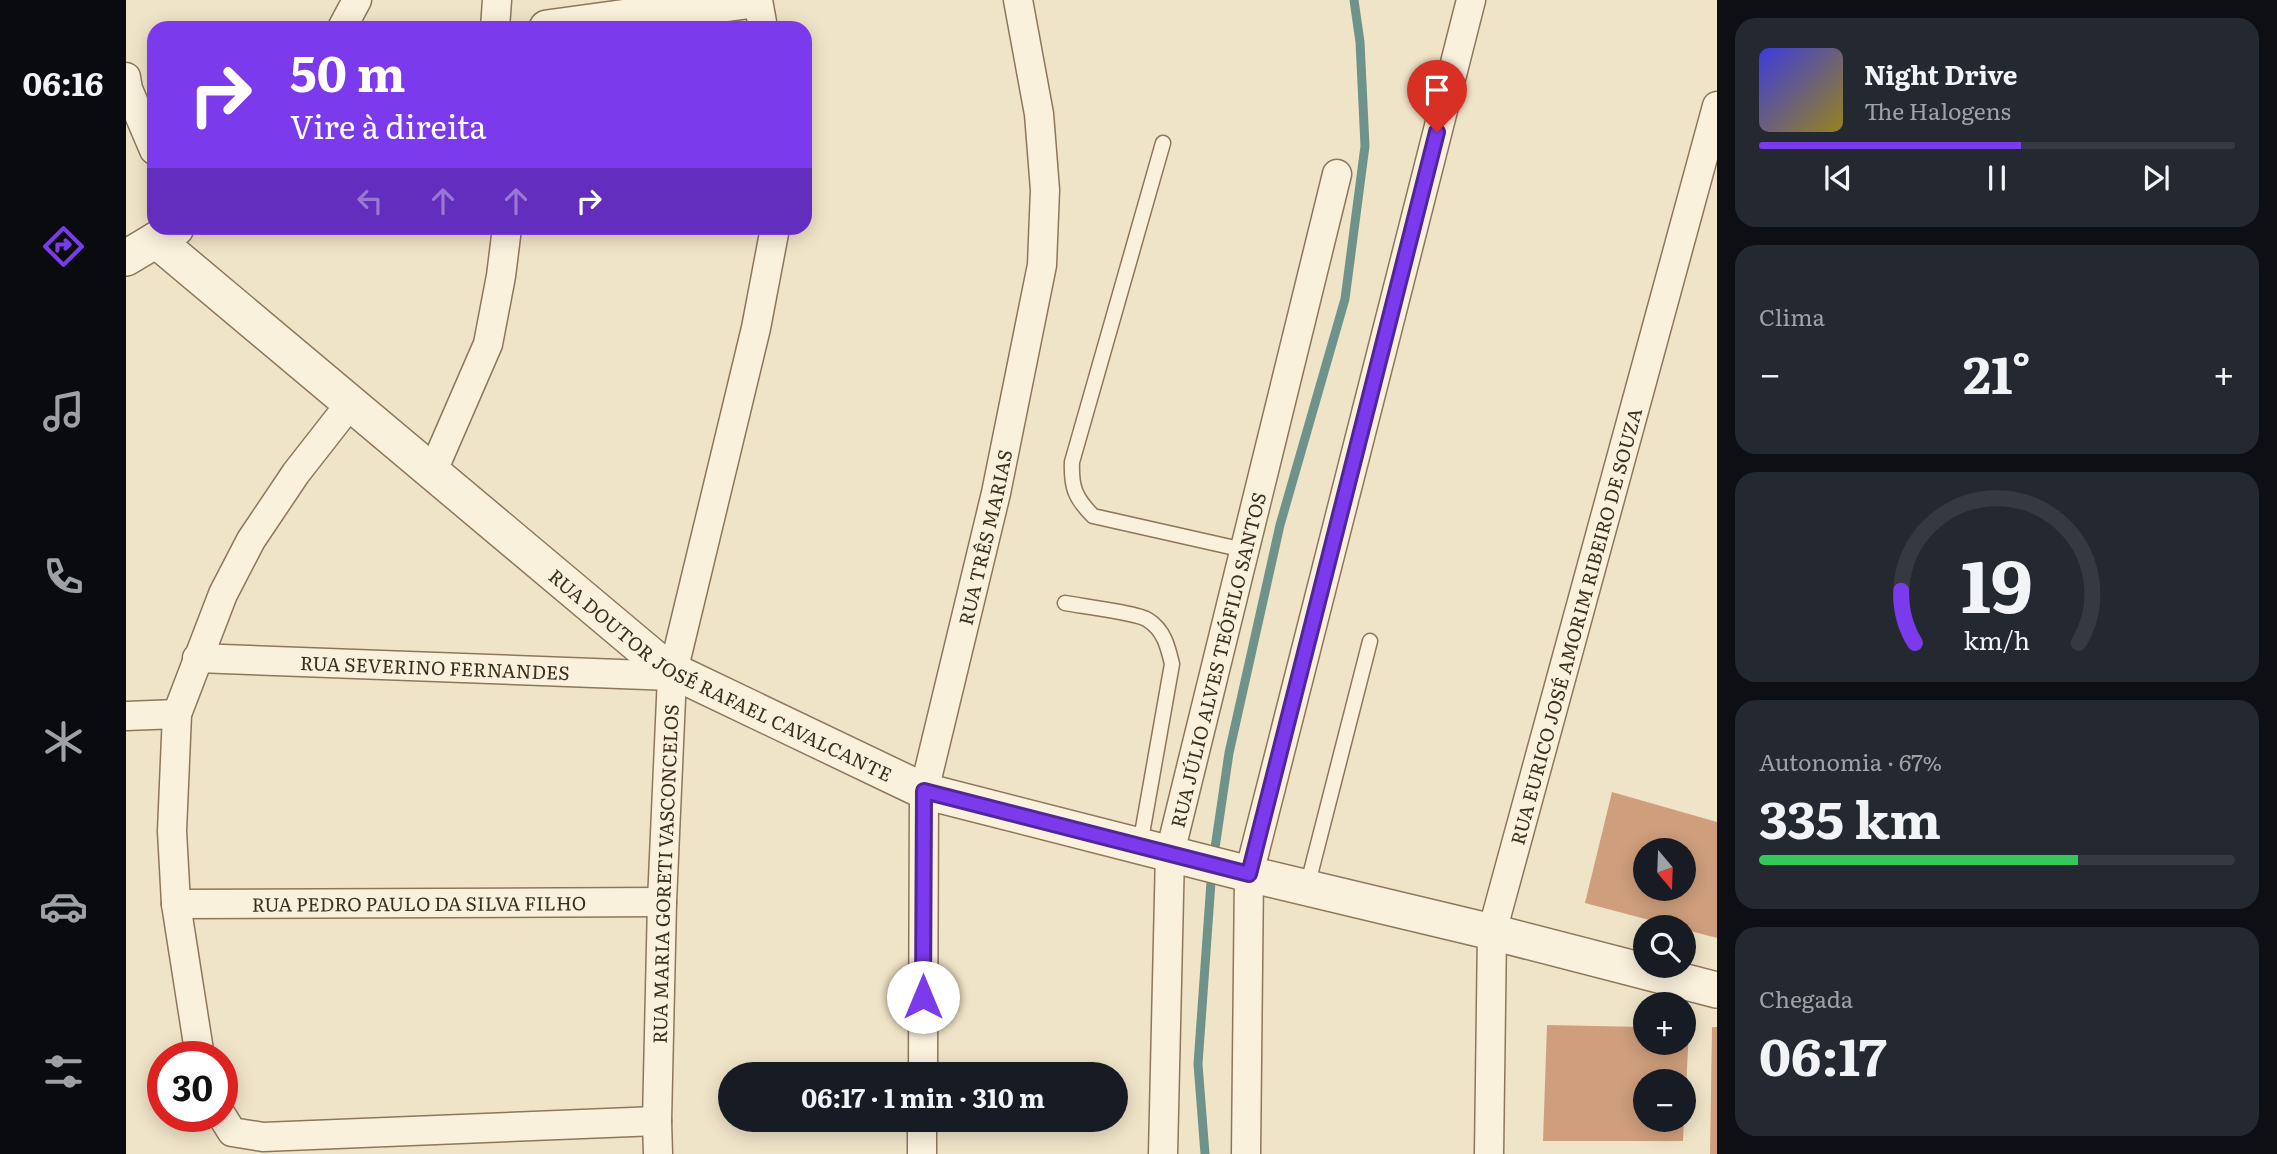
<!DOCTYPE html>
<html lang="pt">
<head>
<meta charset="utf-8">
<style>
  :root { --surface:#171b24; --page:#242831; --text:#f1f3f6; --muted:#9ea1a6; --line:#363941; --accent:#7c3aed }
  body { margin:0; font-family:Literata,serif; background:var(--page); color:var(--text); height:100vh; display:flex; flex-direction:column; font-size:26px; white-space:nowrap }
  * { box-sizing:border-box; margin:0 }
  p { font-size:23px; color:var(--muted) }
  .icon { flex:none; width:38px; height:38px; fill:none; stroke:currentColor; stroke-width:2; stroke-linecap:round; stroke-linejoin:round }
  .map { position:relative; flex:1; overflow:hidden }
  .side { display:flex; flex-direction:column; gap:18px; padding:18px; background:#0d0f14; width:560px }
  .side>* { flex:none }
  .hud { position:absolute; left:21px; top:21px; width:665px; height:214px; border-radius:21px; box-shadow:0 4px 18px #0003; background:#7c3aed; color:#fff; overflow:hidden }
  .needle { width:46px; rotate:161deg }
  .controls { position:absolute; left:1507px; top:838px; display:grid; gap:14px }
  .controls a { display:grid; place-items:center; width:63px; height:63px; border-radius:50%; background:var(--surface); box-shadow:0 4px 18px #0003; font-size:35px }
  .speed { position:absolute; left:21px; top:1041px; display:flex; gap:14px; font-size:35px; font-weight:700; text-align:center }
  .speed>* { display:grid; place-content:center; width:91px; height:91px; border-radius:50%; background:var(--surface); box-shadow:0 4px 18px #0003; line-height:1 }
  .speed .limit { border:10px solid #d22; background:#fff; color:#111 }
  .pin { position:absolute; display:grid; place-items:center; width:60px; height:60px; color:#fff; margin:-72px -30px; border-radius:50% 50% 50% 0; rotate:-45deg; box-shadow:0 0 7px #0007 }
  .pin .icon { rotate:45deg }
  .me { position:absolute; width:77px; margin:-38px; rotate:0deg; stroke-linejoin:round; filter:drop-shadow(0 0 5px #0008) }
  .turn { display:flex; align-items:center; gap:24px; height:147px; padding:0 28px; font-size:32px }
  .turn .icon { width:91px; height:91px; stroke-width:2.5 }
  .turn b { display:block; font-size:49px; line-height:60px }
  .lanes { display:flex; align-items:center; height:66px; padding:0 28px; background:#0003; justify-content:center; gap:35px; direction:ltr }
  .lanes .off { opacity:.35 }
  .big { font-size:52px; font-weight:700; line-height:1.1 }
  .side .widget { flex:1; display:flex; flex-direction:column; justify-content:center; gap:10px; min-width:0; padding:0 24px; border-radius:21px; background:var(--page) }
  .side .dial { align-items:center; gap:0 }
  .dial svg { height:182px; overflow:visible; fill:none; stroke:var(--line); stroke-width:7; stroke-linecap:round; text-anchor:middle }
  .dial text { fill:var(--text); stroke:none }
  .song { display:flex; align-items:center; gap:21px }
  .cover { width:84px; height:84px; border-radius:10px; background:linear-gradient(135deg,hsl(240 70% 55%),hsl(50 70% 35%)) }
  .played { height:7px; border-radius:4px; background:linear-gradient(90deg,var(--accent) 55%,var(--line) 55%) }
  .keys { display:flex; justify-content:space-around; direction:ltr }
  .heat { display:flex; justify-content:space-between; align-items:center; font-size:38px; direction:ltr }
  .charge { height:10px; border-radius:5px; background:linear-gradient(90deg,#34c759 67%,var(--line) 0) }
  .trip { position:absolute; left:592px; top:1062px; width:410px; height:70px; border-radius:35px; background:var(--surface); box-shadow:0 4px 18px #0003; font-weight:700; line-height:70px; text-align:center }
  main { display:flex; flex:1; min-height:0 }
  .tab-bar { display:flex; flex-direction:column; width:126px; justify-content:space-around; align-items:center; background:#090b0e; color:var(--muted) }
  .tab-bar .icon { width:49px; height:49px }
  .tab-bar .selected { color:var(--accent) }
  .tab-bar b { font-size:32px; color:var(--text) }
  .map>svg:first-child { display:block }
</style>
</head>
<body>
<main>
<nav class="tab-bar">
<b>06:16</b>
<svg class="icon selected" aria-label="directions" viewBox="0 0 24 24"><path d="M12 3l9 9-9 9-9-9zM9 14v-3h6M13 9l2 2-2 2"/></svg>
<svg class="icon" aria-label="music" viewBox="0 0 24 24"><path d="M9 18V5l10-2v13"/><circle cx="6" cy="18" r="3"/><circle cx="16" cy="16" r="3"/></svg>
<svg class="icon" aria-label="phone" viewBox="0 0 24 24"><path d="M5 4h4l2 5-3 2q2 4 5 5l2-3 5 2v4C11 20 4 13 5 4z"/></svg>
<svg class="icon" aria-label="climate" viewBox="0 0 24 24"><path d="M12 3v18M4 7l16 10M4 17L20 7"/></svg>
<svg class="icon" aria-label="car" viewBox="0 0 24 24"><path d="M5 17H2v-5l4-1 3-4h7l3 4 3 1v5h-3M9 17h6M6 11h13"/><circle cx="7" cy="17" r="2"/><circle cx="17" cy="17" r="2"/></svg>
<svg class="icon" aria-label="filters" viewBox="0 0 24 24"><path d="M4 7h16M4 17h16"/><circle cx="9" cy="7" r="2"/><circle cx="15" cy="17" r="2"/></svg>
</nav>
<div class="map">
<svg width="1591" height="1154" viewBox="0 0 1591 1154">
  <rect width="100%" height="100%" fill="#f0e4c8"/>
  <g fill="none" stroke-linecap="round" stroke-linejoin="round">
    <g stroke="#6f938a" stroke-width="9">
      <polyline points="1089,848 1103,753 1154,525 1219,299 1239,146 1234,42 1228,0"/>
      <polyline points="1079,1154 1072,1064 1085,882"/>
    </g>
  </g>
  <g fill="#cf9f7d" fill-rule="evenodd">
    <path d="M1486 792 1591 822V938L1459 903ZM1519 850H1558V889H1519Z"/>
    <polygon points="1421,1025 1519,1027 1519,1043 1558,1043 1558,1028 1563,1028 1560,1089 1558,1089 1558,1082 1519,1082 1519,1120 1558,1120 1557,1141 1417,1141"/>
    <polygon points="1586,1027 1591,1027 1591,1154 1584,1154"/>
  </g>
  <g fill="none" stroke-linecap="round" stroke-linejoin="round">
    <defs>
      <g id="service">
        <path d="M1037 143 946 462C945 487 949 498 967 516L1118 550"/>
        <path d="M939 603C955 606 1013 613 1022 620 1038 630 1042 647 1046 664L1014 845"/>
        <polyline points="1181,887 1244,641"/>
      </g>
      <g id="minor">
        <polyline points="632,0 637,28"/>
        <polyline points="216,28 231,0"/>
        <polyline points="369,28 371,0"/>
        <polyline points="0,77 2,89 28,150"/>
        <polyline points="306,473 362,344 375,276 381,228"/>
        <path id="s1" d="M71 658 546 676"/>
        <polyline points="0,716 51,714"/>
        <path id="s2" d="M50 904 536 902"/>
        <polyline points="74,1057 50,904 46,831 51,714 97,594 125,540 170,473 224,404"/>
        <path id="s3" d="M797 1074 798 791 870 493 916 265 919 190 913 114 892 0"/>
        <polyline points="96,1116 106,1132 137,1137 531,1121"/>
        <path id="s4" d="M532 1154 531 1121 536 902 546 676 630 328 649 228"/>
        <polyline points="796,1154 796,1120"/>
        <path id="s5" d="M1037 1154 1044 853 1211 174"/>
        <polyline points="1120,1154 1123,874 1345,0"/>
        <path id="s6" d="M1363 1154 1366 932 1591 106"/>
      </g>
      <g id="tertiary">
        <polyline points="421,28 627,0"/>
        <path id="s7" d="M30 240 528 658 547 671 798 791 1123 874 1366 932 1591 990"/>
        <polyline points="0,258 50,228"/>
      </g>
    </defs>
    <use href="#service" stroke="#8d765c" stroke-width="17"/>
    <use href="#minor" stroke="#8d765c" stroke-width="31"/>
    <use href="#tertiary" stroke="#8d765c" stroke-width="38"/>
    <use href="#service" stroke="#faf1dc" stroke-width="14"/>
    <use href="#minor" stroke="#faf1dc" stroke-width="28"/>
    <use href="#tertiary" stroke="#faf1dc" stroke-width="35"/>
  </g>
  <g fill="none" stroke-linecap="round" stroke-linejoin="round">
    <defs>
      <polyline id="route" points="797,997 798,791 1123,874 1311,132"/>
    </defs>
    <use href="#route" stroke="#51269a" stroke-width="18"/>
    <use href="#route" stroke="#7c3aed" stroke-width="12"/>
  </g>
  <g text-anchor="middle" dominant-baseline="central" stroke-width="7" stroke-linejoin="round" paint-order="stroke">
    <g font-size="19" fill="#3d2e20" stroke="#f7eed8">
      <text stroke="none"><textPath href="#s3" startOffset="544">RUA TRÊS MARIAS</textPath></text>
      <text stroke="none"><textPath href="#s6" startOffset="539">RUA EURICO JOSÉ AMORIM RIBEIRO DE SOUZA</textPath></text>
      <text stroke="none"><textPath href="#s5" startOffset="500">RUA JÚLIO ALVES TEÓFILO SANTOS</textPath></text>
      <text stroke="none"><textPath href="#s1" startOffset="238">RUA SEVERINO FERNANDES</textPath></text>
      <text stroke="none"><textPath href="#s7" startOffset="716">RUA DOUTOR JOSÉ RAFAEL CAVALCANTE</textPath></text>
      <text stroke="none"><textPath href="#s4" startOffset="280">RUA MARIA GORETI VASCONCELOS</textPath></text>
      <text stroke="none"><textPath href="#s2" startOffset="243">RUA PEDRO PAULO DA SILVA FILHO</textPath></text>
    </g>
  </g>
</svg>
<div class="controls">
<a><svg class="needle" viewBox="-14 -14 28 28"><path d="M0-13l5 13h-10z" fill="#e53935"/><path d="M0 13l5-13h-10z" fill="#9ea1a6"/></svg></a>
<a><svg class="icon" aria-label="search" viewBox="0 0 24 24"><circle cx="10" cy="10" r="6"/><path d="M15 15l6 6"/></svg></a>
<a>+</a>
<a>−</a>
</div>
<div class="speed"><div class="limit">30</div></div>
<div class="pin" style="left:1311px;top:132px;background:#d93025"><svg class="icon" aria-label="arrive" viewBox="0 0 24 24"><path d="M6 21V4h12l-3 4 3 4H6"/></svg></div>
<svg class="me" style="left:797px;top:997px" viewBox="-20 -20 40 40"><circle r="19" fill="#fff"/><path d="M0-13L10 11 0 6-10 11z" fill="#7c3aed"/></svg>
<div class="trip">06:17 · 1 min · 310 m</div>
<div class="hud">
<div class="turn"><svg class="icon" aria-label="right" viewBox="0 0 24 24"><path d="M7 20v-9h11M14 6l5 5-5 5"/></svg><div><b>50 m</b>Vire à direita</div></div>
<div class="lanes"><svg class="icon off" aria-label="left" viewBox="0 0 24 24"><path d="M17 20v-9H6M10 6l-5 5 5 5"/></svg><svg class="icon off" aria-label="ahead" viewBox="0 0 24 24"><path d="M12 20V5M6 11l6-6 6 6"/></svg><svg class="icon off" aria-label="ahead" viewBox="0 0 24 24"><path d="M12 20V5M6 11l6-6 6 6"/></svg><svg class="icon" aria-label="right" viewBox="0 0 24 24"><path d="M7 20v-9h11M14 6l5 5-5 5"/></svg></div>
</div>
</div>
<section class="side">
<div class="widget">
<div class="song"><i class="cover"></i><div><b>Night Drive</b><p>The Halogens</p></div></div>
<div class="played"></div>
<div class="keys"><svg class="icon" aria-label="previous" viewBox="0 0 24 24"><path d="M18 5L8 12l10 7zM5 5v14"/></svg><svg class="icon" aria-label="pause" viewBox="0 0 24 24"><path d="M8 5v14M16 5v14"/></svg><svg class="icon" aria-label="next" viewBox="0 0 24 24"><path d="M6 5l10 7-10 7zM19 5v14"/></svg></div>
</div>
<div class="widget"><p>Clima</p>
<div class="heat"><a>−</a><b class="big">21°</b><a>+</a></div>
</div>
<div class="widget dial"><svg viewBox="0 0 100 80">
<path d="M14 69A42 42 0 1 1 86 69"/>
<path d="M14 69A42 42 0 0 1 8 46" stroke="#7c3aed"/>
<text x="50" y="56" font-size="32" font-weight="700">19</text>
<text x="50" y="72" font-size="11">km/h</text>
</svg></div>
<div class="widget"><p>Autonomia · 67%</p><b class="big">335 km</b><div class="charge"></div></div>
<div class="widget"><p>Chegada</p><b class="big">06:17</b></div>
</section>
</main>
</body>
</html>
